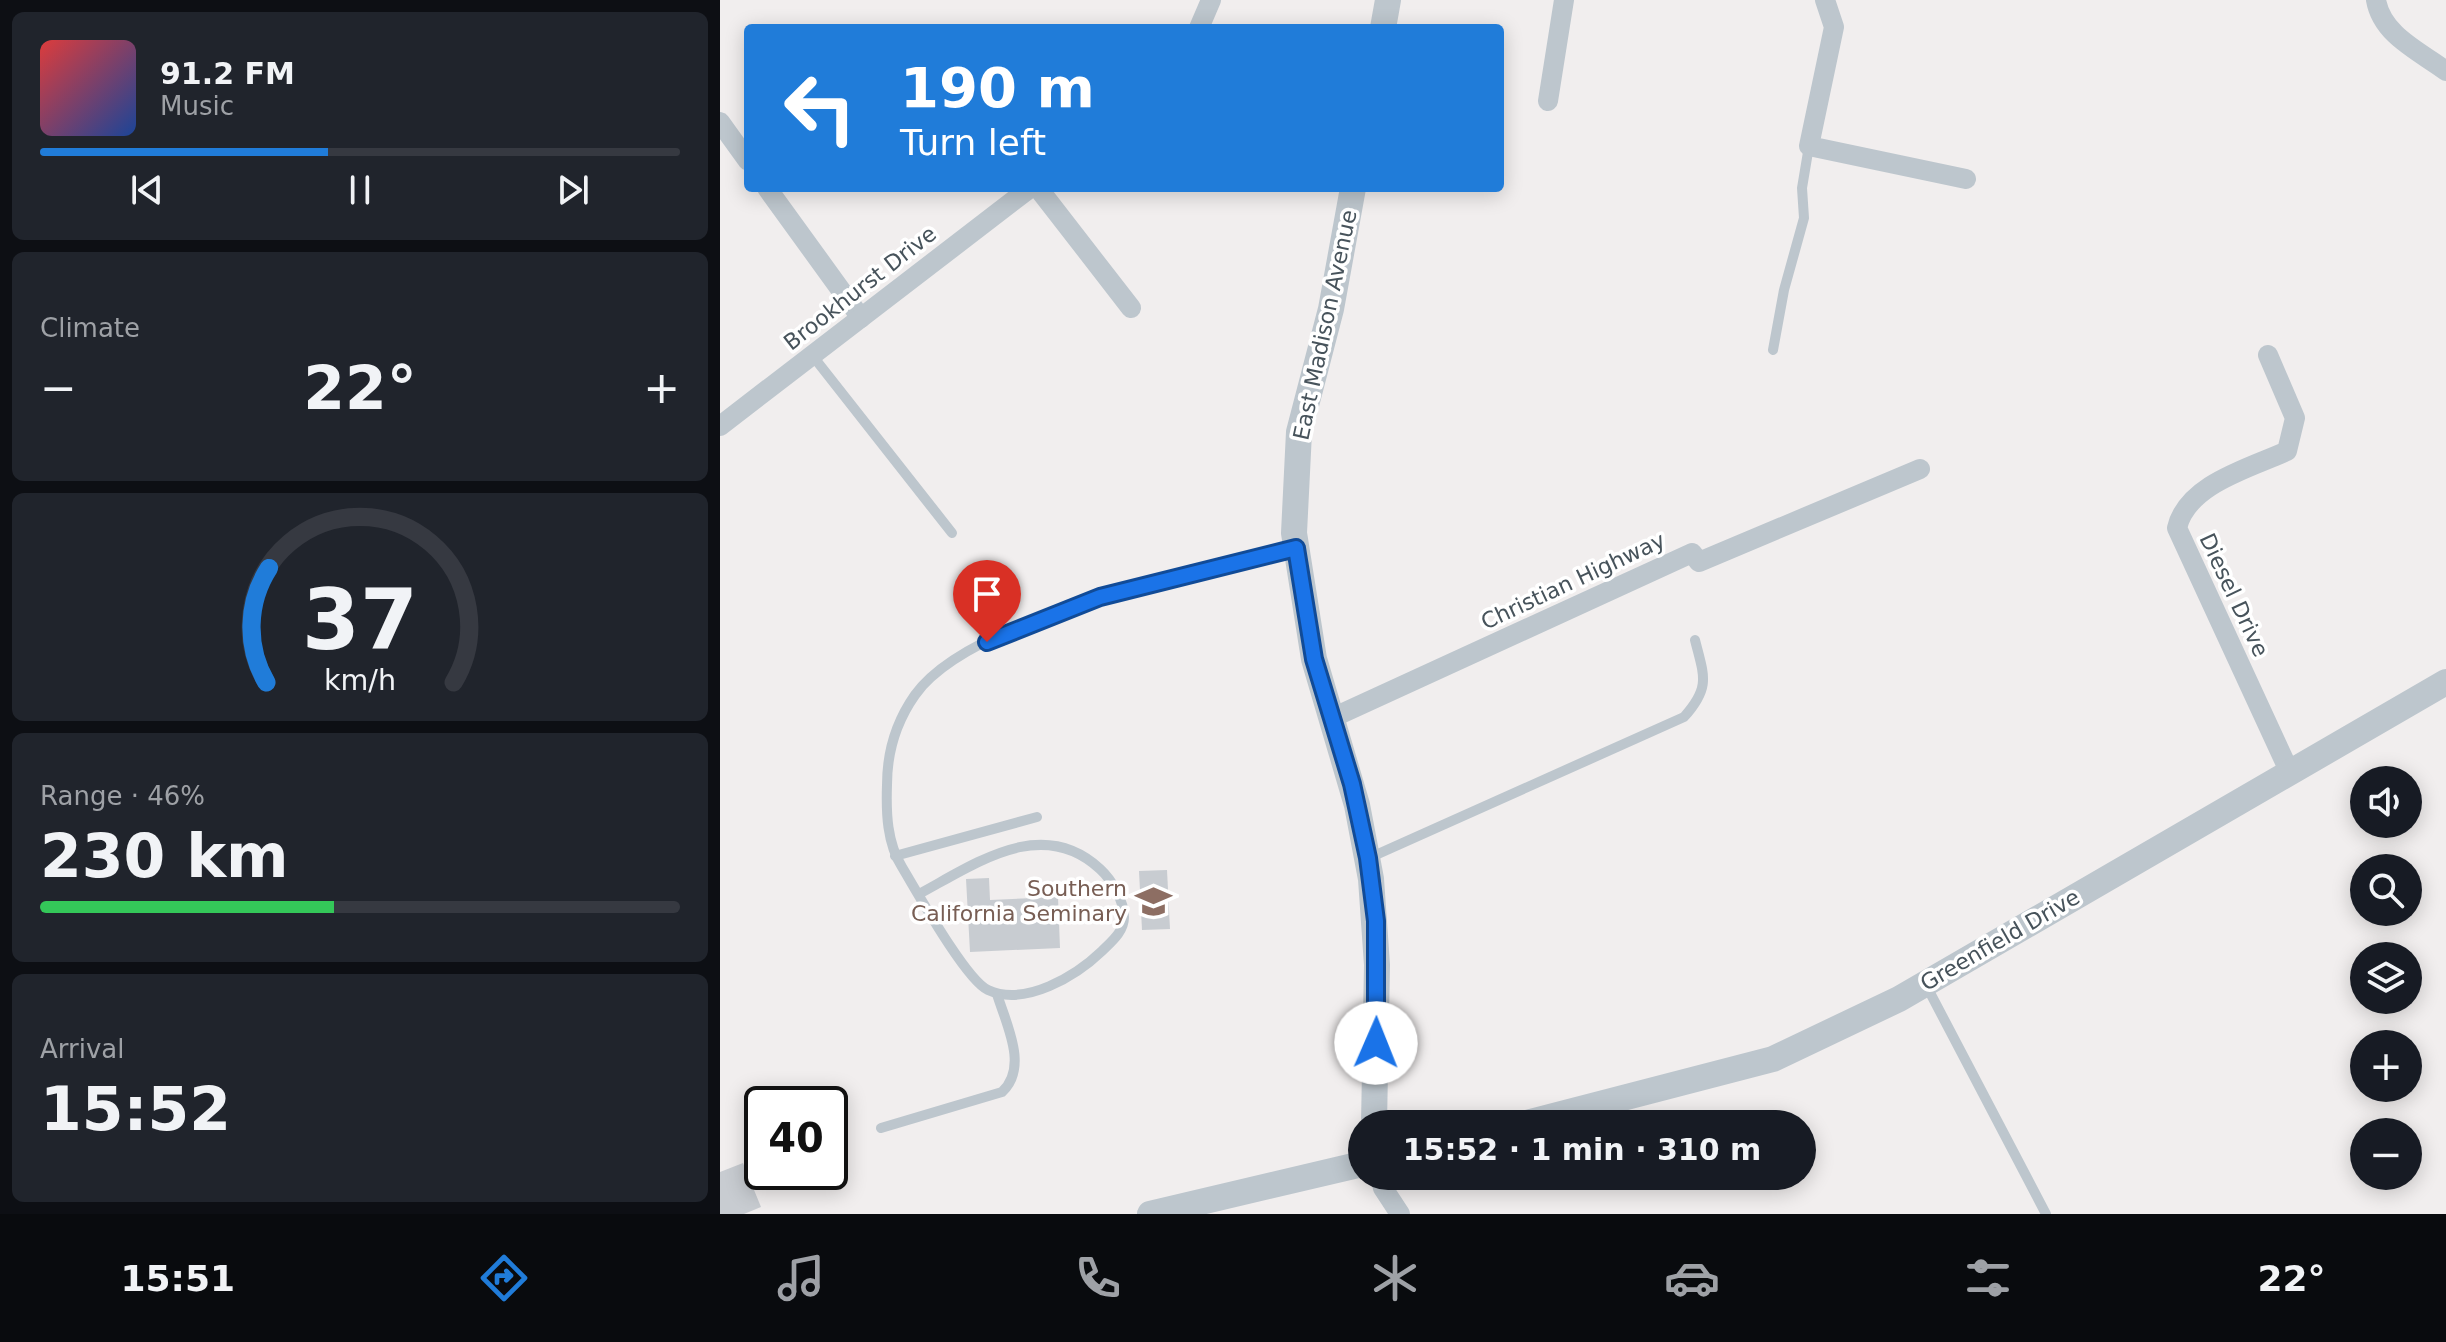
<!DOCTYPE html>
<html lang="en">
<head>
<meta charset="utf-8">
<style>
  :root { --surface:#171b24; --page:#20242c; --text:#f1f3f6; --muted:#9ea1a6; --line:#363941; --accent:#207cd9 }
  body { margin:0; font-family:"DejaVu Sans",sans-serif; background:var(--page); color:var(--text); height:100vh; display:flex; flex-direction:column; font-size:30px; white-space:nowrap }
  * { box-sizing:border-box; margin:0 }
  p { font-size:26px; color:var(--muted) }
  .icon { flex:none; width:44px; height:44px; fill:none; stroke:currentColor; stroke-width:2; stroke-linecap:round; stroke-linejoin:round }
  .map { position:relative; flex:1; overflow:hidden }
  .panel { display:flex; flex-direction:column; gap:12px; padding:12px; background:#0d0f14; width:720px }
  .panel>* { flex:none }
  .guide { position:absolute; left:24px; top:24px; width:760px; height:168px; border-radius:8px; box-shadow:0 4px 20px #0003; background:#207cd9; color:#fff; overflow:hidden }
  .tools { position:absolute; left:1630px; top:766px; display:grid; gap:16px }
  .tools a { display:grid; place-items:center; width:72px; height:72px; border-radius:50%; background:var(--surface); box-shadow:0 4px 20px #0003; font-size:40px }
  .speed { position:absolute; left:24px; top:1086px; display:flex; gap:16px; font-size:40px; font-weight:700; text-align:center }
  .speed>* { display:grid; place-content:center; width:104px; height:104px; border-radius:50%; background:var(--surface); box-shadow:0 4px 20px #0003; line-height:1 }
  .speed .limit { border:4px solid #111; border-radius:12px; background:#fff; color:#111 }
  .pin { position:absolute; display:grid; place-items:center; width:68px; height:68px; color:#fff; margin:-82px -34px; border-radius:50% 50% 50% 0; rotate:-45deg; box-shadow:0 0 8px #0007 }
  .pin .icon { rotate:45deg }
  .me { position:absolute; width:88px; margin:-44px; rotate:1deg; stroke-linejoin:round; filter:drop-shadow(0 0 6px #0008) }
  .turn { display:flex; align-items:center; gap:28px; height:168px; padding:0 24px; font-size:36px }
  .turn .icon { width:104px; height:104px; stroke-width:2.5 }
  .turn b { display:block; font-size:56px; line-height:68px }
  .big { font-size:60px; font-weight:800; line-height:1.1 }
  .panel .widget { flex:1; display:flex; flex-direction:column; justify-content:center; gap:12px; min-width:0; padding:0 28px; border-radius:12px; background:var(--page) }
  .panel .dial { align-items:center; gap:0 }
  .dial svg { height:208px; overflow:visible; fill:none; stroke:var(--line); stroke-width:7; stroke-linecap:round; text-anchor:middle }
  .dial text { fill:var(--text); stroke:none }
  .song { display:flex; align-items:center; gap:24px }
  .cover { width:96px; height:96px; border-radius:12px; background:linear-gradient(135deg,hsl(0 70% 55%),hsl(220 70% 35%)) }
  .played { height:8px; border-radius:4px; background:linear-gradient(90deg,var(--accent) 45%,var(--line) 45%) }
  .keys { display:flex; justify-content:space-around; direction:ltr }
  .heat { display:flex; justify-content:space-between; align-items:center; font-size:44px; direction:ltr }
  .charge { height:12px; border-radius:6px; background:linear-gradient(90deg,#34c759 46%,var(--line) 0) }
  .trip { position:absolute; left:628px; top:1110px; width:468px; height:80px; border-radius:40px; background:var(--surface); box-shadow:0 4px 20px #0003; font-weight:800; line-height:80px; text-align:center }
  .tabs { display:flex; height:128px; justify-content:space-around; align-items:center; background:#090b0e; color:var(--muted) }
  .tabs .icon { width:56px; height:56px }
  .tabs .on { color:var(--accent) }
  .tabs b { font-size:36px; color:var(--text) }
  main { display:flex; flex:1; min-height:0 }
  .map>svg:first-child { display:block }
</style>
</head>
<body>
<main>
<section class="panel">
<div class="widget">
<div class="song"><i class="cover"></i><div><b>91.2 FM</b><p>Music</p></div></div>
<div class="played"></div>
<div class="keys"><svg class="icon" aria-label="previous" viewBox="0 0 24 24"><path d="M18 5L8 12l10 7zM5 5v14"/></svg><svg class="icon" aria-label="pause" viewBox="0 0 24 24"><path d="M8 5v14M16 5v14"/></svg><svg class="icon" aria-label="next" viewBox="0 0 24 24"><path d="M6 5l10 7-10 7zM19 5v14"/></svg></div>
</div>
<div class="widget"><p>Climate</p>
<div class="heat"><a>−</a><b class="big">22°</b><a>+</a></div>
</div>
<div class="widget dial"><svg viewBox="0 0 100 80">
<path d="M14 69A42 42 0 1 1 86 69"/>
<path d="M14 69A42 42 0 0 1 15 25" stroke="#207cd9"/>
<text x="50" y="56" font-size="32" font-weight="700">37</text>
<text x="50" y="72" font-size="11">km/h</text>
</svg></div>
<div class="widget"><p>Range · 46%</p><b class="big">230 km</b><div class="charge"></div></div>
<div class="widget"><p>Arrival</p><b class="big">15:52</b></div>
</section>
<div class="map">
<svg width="1726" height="1214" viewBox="0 0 1726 1214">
  <rect width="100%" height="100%" fill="#f1eeee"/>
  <g fill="#c8ccd1">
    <polygon points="447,870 450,929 422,930 419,871"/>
    <polygon points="269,878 270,900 338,897 340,948 250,952 246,879"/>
    <polygon points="23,1163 41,1207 24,1214 0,1214 0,1172"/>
  </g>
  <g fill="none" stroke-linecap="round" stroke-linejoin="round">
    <g stroke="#bdc6cd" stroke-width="10">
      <polyline points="1053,350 1064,290 1084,218 1082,188 1089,146"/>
      <polyline points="92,355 232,533"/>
      <polyline points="175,856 317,817"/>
      <path d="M649 858 964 717C991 687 984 676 975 640"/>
      <path d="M199 894C255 864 322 815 380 869 392 880 404 901 404 917 404 932 391 942 382 951 356 976 305 1007 268 990 246 980 197 892 182 867 167 843 166 813 167 785 167 752 176 722 195 695 251 616 481 571 574 548"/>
      <polyline points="1206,985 1326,1214"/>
      <path d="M161 1128 282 1092C309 1067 286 1024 277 994"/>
    </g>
    <g stroke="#bdc6cd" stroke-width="20">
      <polyline points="1105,0 1114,27 1089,146 1246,179"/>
      <path d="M1656 0C1662 35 1699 51 1726 71"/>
      <polyline points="479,28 491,0"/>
      <polyline points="828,101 844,0"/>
      <polyline points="0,122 28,161"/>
      <polyline points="47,188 141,318"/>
      <polyline points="318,188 411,308"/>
      <path d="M1548 355 1575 418 1567 451C1530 468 1467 484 1457 528L1570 773"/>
      <polyline points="0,426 310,188"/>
      <polyline points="612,718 972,553 979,562 1200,469"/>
      <polyline points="660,1176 663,1188 680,1214"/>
    </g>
    <g stroke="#bdc6cd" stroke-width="26">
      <polyline points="663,28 668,0"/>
      <polyline points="633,188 611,309 579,432 574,533 594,659 637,805 651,879 657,965 654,1124"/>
      <polyline points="803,1124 1053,1059 1179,999 1726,682"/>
      <polyline points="430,1214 642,1164"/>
    </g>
  </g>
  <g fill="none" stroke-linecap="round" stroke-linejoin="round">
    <defs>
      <polyline id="route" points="267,642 380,597 576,548 594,659 632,784 648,858 656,921 656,1043"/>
    </defs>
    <use href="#route" stroke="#114b97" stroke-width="20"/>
    <use href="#route" stroke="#1a73e8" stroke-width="14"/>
  </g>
  <defs>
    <symbol id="school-bare" viewBox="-9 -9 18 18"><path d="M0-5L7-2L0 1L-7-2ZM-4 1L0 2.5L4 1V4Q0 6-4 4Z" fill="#8d6e63" stroke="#fff" stroke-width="2.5" paint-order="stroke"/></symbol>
  </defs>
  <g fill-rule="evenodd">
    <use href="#school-bare" x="408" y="876" width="51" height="51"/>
  </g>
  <g text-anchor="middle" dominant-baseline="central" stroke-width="7" stroke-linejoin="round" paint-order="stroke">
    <g font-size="22" fill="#47535b" stroke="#fff">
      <text transform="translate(140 288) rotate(-38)">Brookhurst Drive</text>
      <text transform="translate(605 325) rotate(-78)">East Madison Avenue</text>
      <text transform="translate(853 581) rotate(-25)">Christian Highway</text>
      <text transform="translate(1514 595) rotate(65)">Diesel Drive</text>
      <text transform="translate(1280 940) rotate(-30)">Greenfield Drive</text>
    </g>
    <g font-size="22" fill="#785e54" stroke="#fff" text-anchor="end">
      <text x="407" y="888">Southern<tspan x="407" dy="25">California Seminary</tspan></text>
    </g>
  </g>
</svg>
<div class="tools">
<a><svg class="icon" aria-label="sound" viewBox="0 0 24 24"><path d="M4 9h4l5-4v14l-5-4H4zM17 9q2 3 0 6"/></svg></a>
<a><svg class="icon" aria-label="search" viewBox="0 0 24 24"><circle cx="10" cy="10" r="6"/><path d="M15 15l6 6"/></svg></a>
<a><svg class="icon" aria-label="layers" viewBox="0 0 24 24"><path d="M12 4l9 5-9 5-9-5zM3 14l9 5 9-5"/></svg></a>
<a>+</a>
<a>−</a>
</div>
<div class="speed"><div class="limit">40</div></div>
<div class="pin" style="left:267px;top:642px;background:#d93025"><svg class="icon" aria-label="arrive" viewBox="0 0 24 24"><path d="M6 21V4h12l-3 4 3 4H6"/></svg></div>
<svg class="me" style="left:656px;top:1043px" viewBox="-20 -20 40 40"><circle r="19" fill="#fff"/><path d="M0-13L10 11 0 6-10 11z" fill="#1a73e8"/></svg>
<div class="trip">15:52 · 1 min · 310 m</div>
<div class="guide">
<div class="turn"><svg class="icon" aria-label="left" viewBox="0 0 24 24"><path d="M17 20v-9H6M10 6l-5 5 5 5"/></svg><div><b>190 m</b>Turn left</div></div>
</div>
</div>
</main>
<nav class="tabs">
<b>15:51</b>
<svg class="icon on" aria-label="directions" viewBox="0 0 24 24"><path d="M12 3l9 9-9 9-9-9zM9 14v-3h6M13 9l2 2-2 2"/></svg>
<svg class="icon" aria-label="music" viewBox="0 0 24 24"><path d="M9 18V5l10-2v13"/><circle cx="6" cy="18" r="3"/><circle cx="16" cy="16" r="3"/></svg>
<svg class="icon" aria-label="phone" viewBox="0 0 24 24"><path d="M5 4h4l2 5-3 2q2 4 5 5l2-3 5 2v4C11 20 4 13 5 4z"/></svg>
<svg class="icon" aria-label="climate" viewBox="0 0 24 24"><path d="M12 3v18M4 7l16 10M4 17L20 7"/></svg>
<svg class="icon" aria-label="car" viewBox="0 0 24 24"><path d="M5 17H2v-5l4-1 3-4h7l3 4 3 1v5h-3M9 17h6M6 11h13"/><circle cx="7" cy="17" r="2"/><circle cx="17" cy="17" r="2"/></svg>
<svg class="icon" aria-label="filters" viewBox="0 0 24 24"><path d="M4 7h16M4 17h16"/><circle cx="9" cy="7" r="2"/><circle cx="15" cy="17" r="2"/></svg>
<b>22°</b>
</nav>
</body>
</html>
